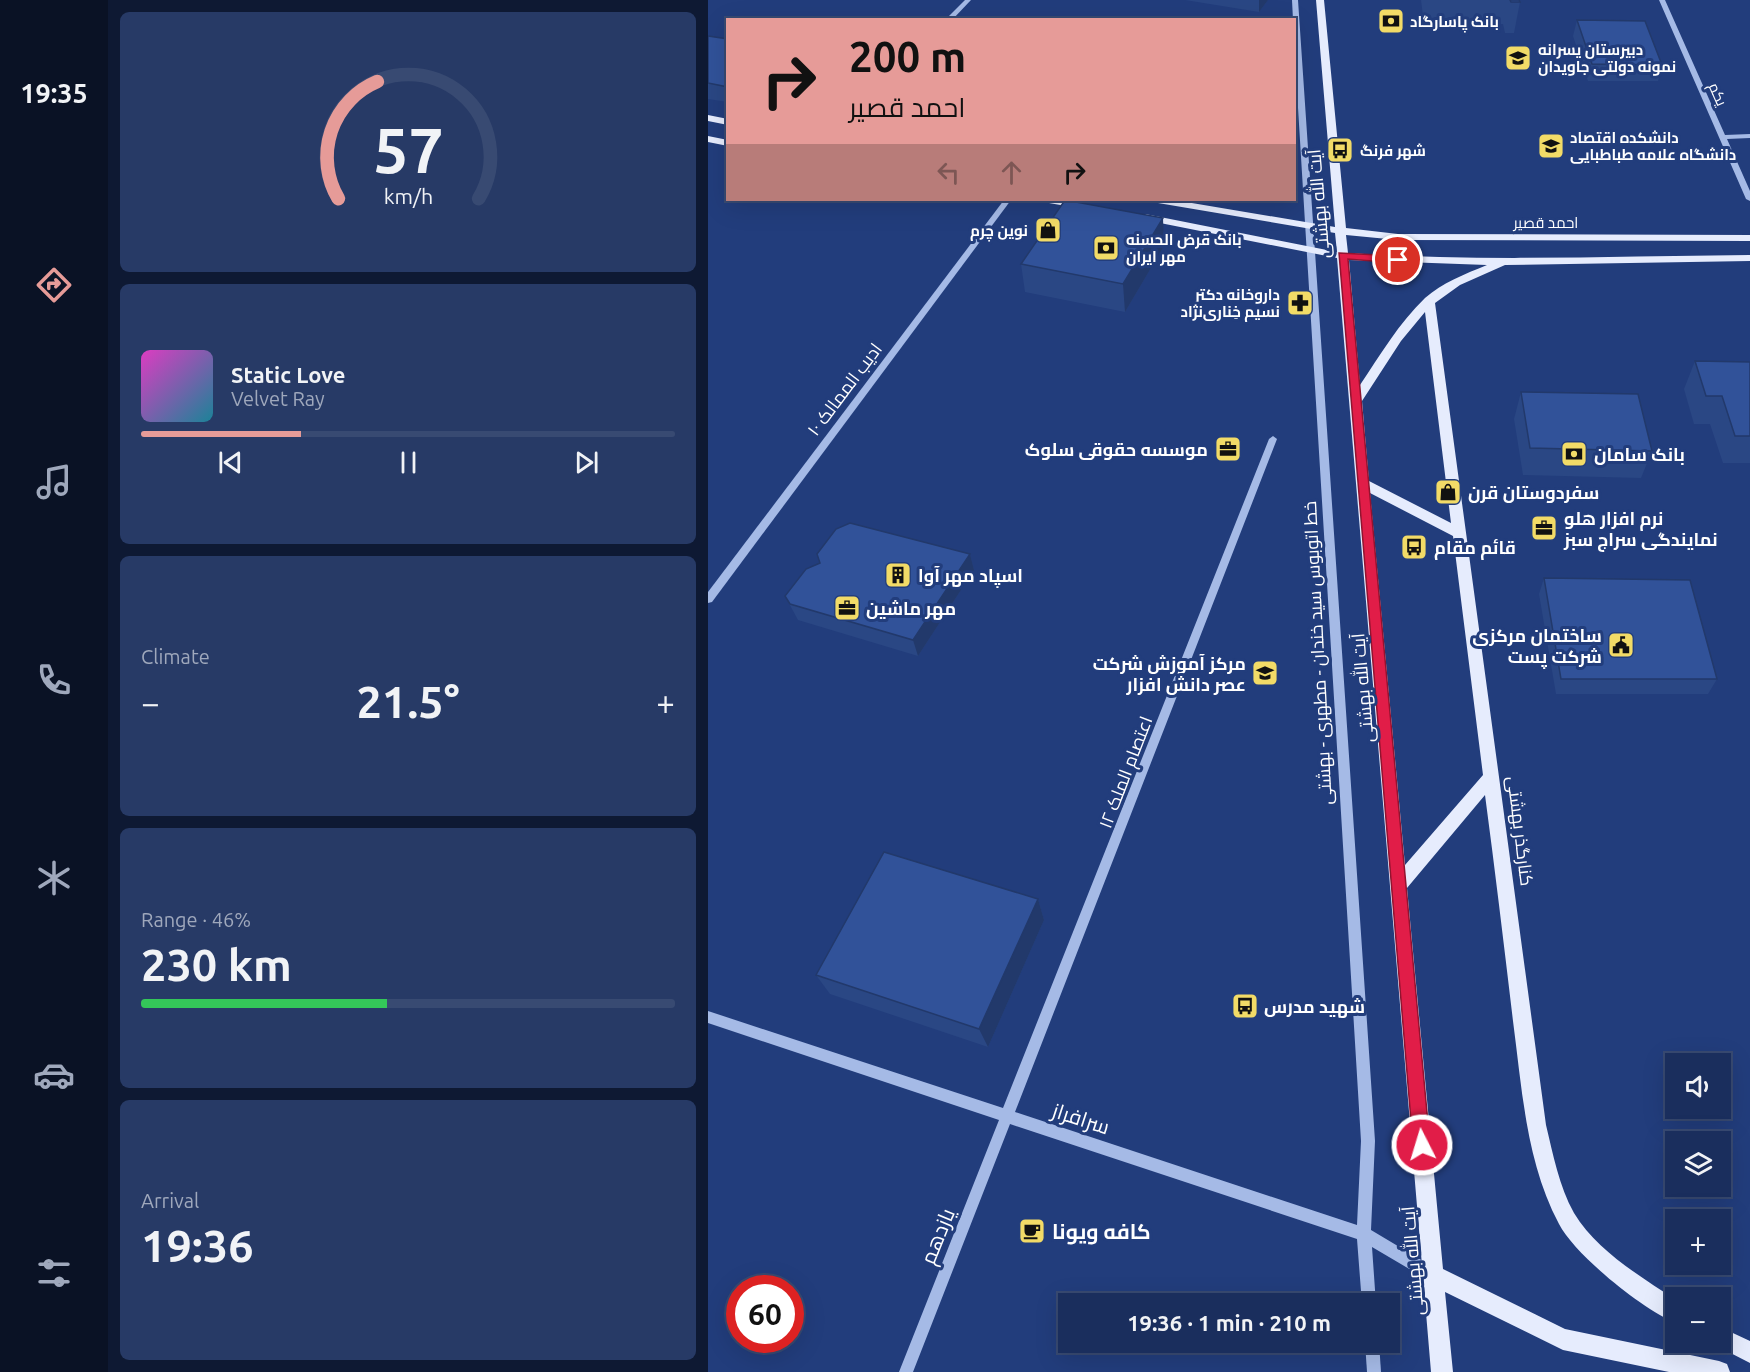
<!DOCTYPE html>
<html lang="en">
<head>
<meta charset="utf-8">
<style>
  :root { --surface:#1a2e5d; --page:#273a66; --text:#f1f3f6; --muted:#9fa8bc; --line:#384a72; --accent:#e69b98 }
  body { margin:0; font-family:Ubuntu,Cairo,sans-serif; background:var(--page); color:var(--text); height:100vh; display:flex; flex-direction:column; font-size:22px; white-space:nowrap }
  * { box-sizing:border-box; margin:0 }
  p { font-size:20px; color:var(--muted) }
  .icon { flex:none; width:33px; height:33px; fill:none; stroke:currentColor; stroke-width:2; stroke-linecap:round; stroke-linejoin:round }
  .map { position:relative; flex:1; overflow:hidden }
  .drawer { display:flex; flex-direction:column; gap:12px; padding:12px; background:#0e1933; width:600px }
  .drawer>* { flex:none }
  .top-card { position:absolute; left:18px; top:18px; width:570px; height:183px; border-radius:0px; box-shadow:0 6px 24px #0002,0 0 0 2px var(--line); background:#e69b98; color:#111; overflow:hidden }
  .buttons { position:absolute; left:957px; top:1053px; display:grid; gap:12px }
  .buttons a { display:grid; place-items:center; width:66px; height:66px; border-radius:0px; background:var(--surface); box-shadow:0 6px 24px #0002,0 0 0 2px var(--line); font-size:30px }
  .speed { position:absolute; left:18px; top:1275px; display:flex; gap:12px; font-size:30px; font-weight:700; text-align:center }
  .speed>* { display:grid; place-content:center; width:78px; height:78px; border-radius:50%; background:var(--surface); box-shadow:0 6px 24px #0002,0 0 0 2px var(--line); line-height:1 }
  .speed .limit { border:9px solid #d22; background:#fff; color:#111 }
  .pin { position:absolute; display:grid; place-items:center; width:51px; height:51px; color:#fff; margin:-26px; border:3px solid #fff; border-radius:50%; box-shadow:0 2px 6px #0007 }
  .me { position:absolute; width:66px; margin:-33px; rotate:355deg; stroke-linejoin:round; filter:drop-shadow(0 0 4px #0008) }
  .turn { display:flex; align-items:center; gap:21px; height:126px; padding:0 24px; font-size:27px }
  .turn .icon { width:78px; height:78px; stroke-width:2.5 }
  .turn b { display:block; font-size:42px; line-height:51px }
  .lanes { display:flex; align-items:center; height:57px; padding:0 24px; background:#0003; justify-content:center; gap:30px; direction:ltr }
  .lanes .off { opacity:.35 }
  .big { font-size:45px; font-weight:700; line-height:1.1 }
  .drawer .tile { flex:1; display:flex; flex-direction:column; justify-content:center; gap:9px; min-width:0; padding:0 21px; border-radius:9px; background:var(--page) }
  .drawer .dial { align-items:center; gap:0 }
  .dial svg { height:156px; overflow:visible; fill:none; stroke:var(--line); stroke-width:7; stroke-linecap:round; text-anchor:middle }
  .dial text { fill:var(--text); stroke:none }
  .song { display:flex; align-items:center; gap:18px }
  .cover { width:72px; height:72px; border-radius:9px; background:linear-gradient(135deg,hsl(310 70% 55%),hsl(190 70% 35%)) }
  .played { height:6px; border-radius:3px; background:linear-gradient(90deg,var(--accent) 30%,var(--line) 30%) }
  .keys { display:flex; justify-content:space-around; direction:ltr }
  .heat { display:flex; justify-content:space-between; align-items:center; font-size:33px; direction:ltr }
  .charge { height:9px; border-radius:4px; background:linear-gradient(90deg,#34c759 46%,var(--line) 0) }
  .trip { position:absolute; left:350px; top:1293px; width:342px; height:60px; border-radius:0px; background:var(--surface); box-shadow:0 6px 24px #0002,0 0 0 2px var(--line); font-weight:700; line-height:60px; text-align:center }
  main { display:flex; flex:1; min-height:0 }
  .tab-bar { display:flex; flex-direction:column; width:108px; justify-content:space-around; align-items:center; background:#0a1225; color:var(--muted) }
  .tab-bar .icon { width:42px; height:42px }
  .tab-bar .on { color:var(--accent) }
  .tab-bar b { font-size:27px; color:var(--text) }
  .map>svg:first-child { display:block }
</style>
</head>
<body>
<main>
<nav class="tab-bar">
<b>19:35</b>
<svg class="icon on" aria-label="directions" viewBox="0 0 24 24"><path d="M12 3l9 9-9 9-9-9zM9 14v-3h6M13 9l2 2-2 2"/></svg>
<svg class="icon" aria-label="music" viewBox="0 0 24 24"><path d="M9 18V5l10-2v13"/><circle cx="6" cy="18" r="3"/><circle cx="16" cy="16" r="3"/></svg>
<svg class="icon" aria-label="phone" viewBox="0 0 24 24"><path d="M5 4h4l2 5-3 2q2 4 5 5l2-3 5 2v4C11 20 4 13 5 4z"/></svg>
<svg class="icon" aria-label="climate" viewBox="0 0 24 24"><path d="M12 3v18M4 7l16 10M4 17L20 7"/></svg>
<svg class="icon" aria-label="car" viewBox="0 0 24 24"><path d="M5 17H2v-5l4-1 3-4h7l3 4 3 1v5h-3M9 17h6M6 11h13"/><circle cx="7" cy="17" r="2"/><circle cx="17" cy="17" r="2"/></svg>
<svg class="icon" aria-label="filters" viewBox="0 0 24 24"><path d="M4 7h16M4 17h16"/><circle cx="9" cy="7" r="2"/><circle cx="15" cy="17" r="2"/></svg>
</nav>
<section class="drawer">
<div class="tile dial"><svg viewBox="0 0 100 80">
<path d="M14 69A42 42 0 1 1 86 69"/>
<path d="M14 69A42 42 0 0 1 34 9" stroke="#e69b98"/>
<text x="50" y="56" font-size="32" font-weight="700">57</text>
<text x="50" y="72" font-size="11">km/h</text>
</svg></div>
<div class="tile">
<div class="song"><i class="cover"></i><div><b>Static Love</b><p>Velvet Ray</p></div></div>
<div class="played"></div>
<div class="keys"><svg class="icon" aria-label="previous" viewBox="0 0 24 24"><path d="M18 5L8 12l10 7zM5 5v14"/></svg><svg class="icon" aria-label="pause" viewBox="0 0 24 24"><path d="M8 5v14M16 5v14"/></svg><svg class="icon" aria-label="next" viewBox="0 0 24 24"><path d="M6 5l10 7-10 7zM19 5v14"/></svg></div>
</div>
<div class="tile"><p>Climate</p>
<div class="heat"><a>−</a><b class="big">21.5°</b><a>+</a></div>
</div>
<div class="tile"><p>Range · 46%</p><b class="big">230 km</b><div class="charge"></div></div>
<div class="tile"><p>Arrival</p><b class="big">19:36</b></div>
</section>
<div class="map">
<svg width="1042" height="1372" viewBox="0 0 1042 1372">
  <rect width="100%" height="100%" fill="#223d7c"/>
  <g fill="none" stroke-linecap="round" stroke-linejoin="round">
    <g fill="#a5bae6" fill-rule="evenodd">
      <polygon points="257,0 263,0 244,20 237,20"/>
      <polygon points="584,0 590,0 667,1141 663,1230 730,1270 732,1275 730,1280 725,1282 720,1280 664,1247 668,1304 654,1304 649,1239 302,1124 205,1372 191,1372 291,1120 0,1023 0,1011 295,1108 561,439 565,436 569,439 307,1112 649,1225 653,1141 586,42 586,20 585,20"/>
      <polygon points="951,0 957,0 1017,135 1042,134 1042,138 1019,139 1042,191 1042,201 1038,199"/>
      <polygon points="296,200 303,200 4,602 0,603 0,592"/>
      <polygon points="657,1342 671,1342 673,1372 659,1372"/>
    </g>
    <g fill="#e6ecfd" fill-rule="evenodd">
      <path d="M608 0H616L638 228 690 234 1042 235V241L690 240 638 235 640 253C774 262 908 256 1042 255V261L797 265 752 285 727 303 838 1125C845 1154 851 1186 866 1213 889 1251 932 1276 968 1300V1323C935 1310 867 1255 851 1224 818 1162 814 1089 805 1021 796 945 787 870 777 795L699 888 735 1269 857 1329 1011 1361 1019 1364 1022 1372H961L855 1350 737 1292 745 1372H723L629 258 437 220 432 217 437 214 629 252 627 233 450 203 445 200H466L627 227ZM641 260 779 265C757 274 734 283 717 298 691 323 672 355 652 385ZM717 312 743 523 661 481 654 401 693 341ZM662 493 745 536 775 775 697 865Z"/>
      <polygon points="0,115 20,119 20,125 0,121"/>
      <polygon points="0,136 20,140 20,146 0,142"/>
      <polygon points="336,200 356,200 380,206 375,209 341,203"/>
      <polygon points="1012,1327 1042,1341 1042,1363 1005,1344 1004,1342 1012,1342"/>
    </g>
  </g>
  <g fill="#2a4784">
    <polygon points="477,0 560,0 551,12"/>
    <polygon points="713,0 811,0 812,2 806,33 797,33 795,24 716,24"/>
    <polygon points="869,20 954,65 950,81 880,81 865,36"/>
    <polygon points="0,36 20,39 20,102 0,99"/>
    <polygon points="456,246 417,312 317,292 313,264"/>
    <polygon points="987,361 1042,362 1042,463 1015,463 1002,424 986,424 976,389"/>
    <polygon points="813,392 944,451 933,478 815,475 806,419"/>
    <polygon points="262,554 266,570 210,656 90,620 77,596"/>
    <polygon points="836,578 1009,679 1000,694 848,694 831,594"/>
    <polygon points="330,899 336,920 280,1047 122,994 108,975"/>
  </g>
  <g fill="#22396b">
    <polygon points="551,0 560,0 551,12"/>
    <polygon points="455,218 456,246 417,312 415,284"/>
    <polygon points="262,554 266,570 210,656 205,640"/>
    <polygon points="330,899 336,920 280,1047 271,1029"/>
  </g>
  <g fill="#315299" stroke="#22396b" stroke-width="1.5">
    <polygon points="802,0 811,0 812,2 803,2"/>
    <polygon points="869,20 937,21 954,65 884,64"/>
    <polygon points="0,36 20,39 20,87 0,83"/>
    <polygon points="357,200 455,218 415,284 313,264"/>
    <polygon points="987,361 1042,362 1042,436 1027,436 1014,396 998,396"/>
    <polygon points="813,392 930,394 944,451 822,448"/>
    <polygon points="142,523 262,554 205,640 82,604 77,596 98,569 112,563 109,554 128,529"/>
    <polygon points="836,578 982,580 1009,679 853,679"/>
    <polygon points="176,852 330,899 271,1029 108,975"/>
  </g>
  <polygon fill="#e11d48" stroke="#92132f" stroke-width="1.5" points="631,253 690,256 695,260 690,263 640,259 722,1145 720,1151 714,1153 708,1151 705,1145"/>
  <defs>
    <symbol id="bank-square" viewBox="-11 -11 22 22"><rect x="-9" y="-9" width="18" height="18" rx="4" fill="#f2db67" stroke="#223d7c"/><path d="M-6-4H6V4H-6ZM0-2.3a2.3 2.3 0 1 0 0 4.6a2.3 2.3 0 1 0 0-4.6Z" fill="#111"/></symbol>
    <symbol id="school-square" viewBox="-11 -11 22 22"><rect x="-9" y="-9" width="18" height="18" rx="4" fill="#f2db67" stroke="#223d7c"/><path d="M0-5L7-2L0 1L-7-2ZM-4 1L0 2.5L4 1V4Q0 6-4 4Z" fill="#111"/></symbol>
    <symbol id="university-square" viewBox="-11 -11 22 22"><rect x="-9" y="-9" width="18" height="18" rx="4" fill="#f2db67" stroke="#223d7c"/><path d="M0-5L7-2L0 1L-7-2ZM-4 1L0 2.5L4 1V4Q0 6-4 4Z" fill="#111"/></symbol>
    <symbol id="bus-square" viewBox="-11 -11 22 22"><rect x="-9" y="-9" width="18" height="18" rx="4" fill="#f2db67" stroke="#223d7c"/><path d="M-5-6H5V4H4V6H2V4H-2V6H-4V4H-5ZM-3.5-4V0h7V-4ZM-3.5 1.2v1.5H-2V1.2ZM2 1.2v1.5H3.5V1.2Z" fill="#111"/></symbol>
    <symbol id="shop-square" viewBox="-11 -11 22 22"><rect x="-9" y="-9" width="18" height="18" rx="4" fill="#f2db67" stroke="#223d7c"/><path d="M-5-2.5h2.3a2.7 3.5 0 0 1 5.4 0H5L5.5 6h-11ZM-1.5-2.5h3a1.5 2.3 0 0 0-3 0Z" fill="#111"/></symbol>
    <symbol id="pharmacy-square" viewBox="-11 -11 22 22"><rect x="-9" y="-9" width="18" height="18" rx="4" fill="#f2db67" stroke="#223d7c"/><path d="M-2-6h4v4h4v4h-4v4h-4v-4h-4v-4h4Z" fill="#111"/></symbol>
    <symbol id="office-square" viewBox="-11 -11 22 22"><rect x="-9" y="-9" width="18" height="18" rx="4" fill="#f2db67" stroke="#223d7c"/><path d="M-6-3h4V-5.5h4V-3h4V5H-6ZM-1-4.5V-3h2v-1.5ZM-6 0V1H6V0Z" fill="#111"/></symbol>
    <symbol id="building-square" viewBox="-11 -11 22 22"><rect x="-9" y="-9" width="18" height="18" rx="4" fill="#f2db67" stroke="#223d7c"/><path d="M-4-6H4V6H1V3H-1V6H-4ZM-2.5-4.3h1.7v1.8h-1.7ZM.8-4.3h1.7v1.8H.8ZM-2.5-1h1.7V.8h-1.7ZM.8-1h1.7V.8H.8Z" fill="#111"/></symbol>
    <symbol id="civic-square" viewBox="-11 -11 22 22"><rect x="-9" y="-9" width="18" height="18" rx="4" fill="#f2db67" stroke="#223d7c"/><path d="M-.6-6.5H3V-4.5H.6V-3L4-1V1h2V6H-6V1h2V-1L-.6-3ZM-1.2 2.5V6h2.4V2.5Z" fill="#111"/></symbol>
    <symbol id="cafe-square" viewBox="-11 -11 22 22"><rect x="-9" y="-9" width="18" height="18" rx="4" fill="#f2db67" stroke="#223d7c"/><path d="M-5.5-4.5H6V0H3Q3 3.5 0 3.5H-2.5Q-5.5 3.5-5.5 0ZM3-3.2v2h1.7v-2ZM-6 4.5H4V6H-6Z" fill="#111"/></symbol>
  </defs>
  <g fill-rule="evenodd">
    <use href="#bank-square" x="668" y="6" width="30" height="30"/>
    <use href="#school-square" x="795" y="43" width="30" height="30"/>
    <use href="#university-square" x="828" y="131" width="30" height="30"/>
    <use href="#bus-square" x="617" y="135" width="30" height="30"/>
    <use href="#shop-square" x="325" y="215" width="30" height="30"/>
    <use href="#bank-square" x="383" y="233" width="30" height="30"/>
    <use href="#pharmacy-square" x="577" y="288" width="30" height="30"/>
    <use href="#office-square" x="505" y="434" width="30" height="30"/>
    <use href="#bank-square" x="851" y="439" width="30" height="30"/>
    <use href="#shop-square" x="725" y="477" width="30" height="30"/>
    <use href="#office-square" x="821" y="513" width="30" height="30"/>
    <use href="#bus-square" x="691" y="532" width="30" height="30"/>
    <use href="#building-square" x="175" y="560" width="30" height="30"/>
    <use href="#office-square" x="124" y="593" width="30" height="30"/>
    <use href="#civic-square" x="898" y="630" width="30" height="30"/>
    <use href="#school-square" x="542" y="658" width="30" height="30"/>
    <use href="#bus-square" x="522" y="991" width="30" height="30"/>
    <use href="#cafe-square" x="309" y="1216" width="30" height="30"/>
  </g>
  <g text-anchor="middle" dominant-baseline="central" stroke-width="6" stroke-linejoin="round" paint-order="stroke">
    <g font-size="15" font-weight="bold" fill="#fff" stroke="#223d7c" text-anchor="start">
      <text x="702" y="21">بانک پاسارگاد</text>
      <text x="830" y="49">دبيرستان پسرانه<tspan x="830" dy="17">نمونه دولتی جاويدان</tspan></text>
      <text x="862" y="137">دانشکده اقتصاد<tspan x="862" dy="17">دانشگاه علامه طباطبایی</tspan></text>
      <text x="652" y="150">شهر فرنگ</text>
      <text x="320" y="230" text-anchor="end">نوین چرم</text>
      <text x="418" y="239">بانک قرض الحسنه<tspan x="418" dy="17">مهر ایران</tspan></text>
      <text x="572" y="294" text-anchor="end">داروخانه دکتر<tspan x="572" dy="17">نسیم خِناری‌نژاد</tspan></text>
    </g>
    <g font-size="15" fill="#fff" stroke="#223d7c">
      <text transform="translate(1010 94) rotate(66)">یکم</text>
      <text x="838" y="222">احمد قصیر</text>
    </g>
    <g font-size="18" fill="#fff" stroke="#223d7c">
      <text transform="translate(610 204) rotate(-95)">آیت الله بهشتی</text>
      <text transform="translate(136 389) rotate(-53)">ادیب الممالک ۱۰</text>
      <text transform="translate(609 653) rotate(-93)">خط اتوبوس سید خندان - مطهری - بهشتی</text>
      <text transform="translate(654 688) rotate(-95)">آیت الله بهشتی</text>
      <text transform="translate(417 772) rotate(-69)">اعتصام الملک ۱۲</text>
      <text transform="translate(813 831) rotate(83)">کنارگذر بهشتی</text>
      <text transform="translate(704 1261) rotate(-95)">آیت الله بهشتی</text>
    </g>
    <g font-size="18" font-weight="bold" fill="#fff" stroke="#223d7c" text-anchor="start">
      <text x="500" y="449" text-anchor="end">موسسه حقوقی سلوک</text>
      <text x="886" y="454">بانک سامان</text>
      <text x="760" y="492">سفردوستان قرن</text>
      <text x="856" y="518">نرم افزار هلو<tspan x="856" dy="21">نمایندگی سراج‌ سبز</tspan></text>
      <text x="726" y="547">قائم مقام</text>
      <text x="210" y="575">اسپاد مهر آوا</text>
      <text x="158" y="608">مهر ماشین</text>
      <text x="894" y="635" text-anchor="end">ساختمان مرکزی<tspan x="894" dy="21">شرکت پست</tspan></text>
      <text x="538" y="663" text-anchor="end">مرکز آموزش شرکت<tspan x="538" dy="21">عصر دانش افزار</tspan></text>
      <text x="556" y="1006">شهید مدرس</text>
    </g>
    <g font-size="21" fill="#fff" stroke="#223d7c">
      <text transform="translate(373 1118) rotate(18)">سرافراز</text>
      <text transform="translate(229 1236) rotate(-68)">یازدهم</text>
    </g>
    <g font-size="21" font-weight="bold" fill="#fff" stroke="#223d7c" text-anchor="start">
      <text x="344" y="1231">کافه ویونا</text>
    </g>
  </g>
</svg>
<div class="buttons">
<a><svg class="icon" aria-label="sound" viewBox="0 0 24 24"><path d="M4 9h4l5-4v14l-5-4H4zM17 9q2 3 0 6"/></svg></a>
<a><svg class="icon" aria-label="layers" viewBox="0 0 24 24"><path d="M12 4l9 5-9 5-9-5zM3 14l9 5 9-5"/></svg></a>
<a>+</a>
<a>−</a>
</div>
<div class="speed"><div class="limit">60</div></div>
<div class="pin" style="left:690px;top:260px;background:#d93025"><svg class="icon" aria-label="arrive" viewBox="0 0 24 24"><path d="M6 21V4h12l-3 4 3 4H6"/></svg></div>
<svg class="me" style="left:714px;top:1145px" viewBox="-20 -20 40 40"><circle r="17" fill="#e11d48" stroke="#fff" stroke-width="3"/><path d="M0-11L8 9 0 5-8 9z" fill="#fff"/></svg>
<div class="trip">19:36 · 1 min · 210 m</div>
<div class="top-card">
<div class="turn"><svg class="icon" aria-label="right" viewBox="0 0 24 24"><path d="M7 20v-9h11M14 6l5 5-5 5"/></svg><div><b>200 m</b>احمد قصیر</div></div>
<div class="lanes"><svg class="icon off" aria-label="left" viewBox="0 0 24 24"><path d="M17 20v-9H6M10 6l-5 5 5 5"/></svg><svg class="icon off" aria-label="ahead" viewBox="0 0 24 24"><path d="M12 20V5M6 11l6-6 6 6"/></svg><svg class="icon" aria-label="right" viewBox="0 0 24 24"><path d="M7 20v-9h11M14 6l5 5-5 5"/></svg></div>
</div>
</div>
</main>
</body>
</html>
